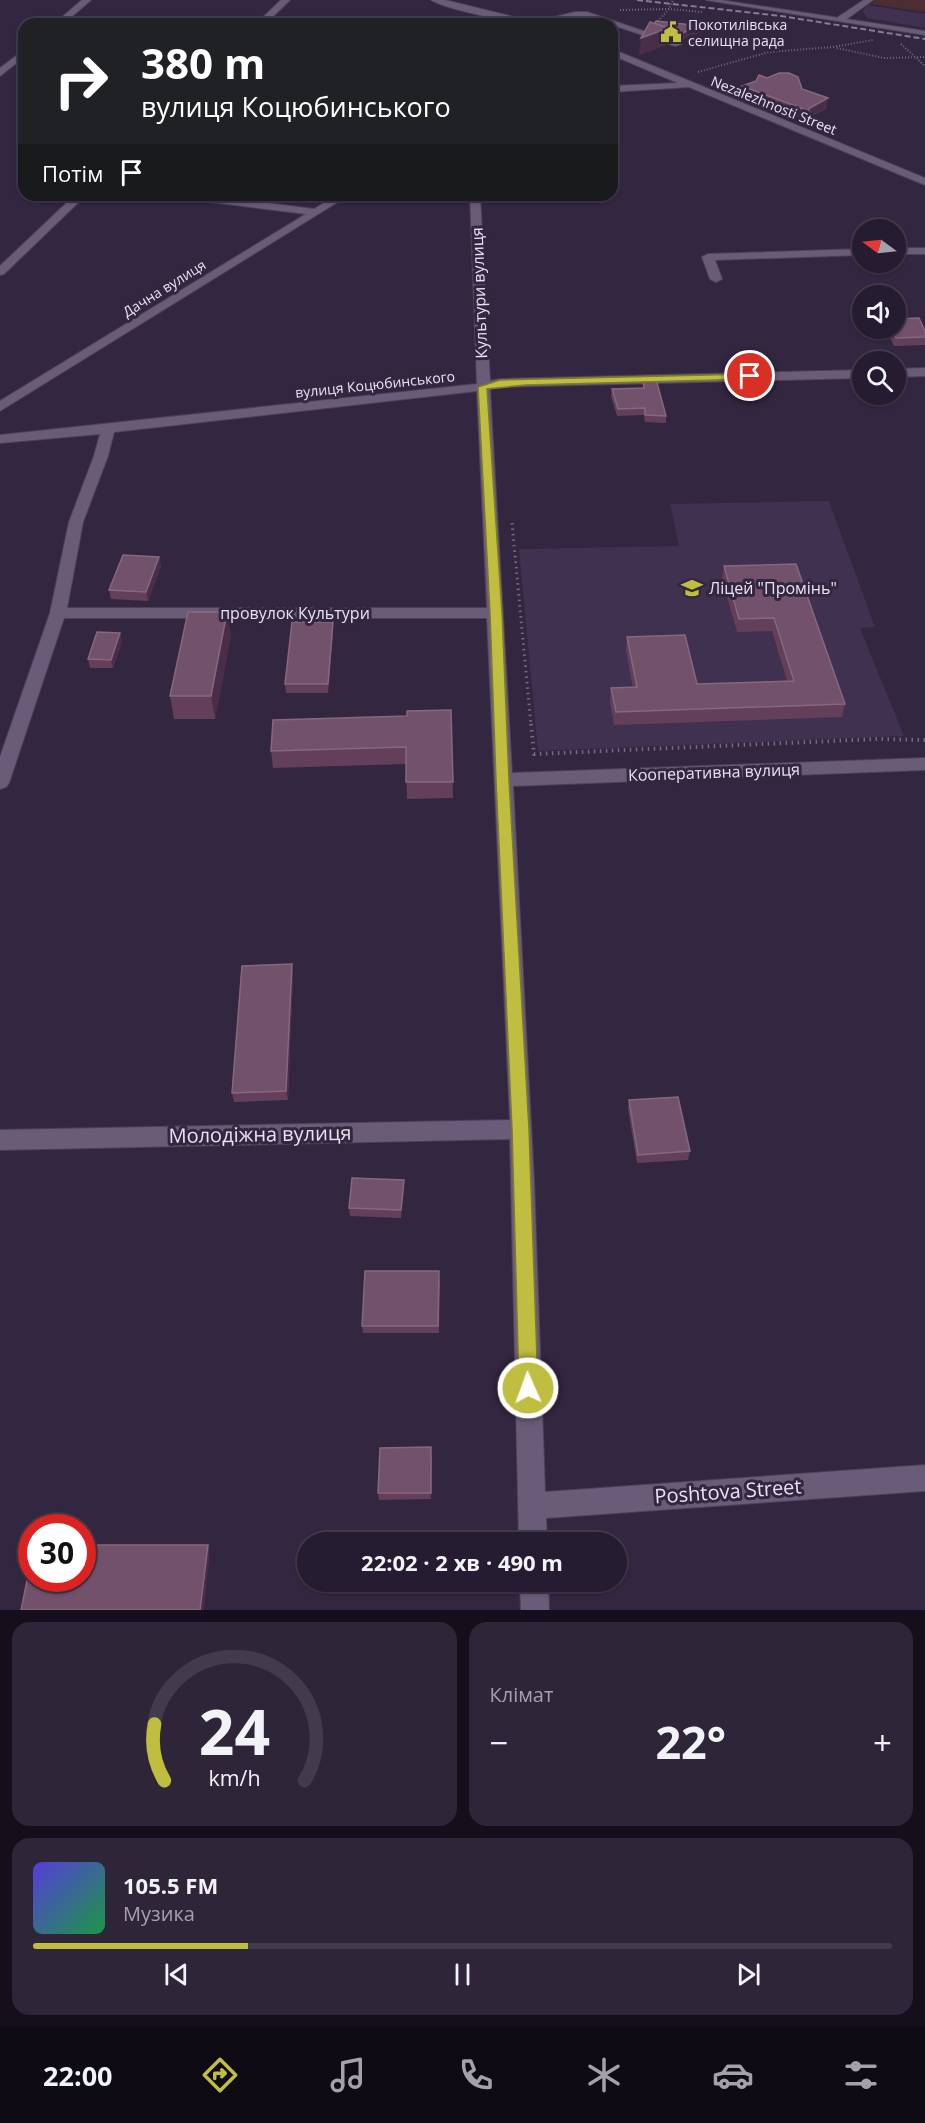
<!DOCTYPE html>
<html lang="uk">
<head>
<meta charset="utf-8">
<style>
  :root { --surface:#261c31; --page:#2e2539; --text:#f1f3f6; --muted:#a4a1ab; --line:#423a4d; --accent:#c0be40 }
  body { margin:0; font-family:"Open Sans",sans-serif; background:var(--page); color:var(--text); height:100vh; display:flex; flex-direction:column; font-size:22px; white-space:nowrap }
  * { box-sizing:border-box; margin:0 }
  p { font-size:20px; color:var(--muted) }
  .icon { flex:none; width:33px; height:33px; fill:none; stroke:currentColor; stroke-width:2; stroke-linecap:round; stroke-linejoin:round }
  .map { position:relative; height:1610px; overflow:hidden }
  .panel { display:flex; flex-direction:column; gap:12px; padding:12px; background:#150f1b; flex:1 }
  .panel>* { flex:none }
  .guide { position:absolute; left:18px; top:18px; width:600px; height:183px; border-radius:18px; box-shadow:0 2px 4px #0004,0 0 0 2px var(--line); background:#202124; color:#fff; overflow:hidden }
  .needle { width:39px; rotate:285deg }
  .controls { position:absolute; left:852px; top:219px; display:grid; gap:12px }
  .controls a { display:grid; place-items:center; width:54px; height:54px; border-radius:50%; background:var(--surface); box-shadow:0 2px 4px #0004,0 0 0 2px var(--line); font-size:30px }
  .speed { position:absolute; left:18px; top:1514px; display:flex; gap:12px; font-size:30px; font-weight:700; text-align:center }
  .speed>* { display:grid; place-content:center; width:78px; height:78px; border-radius:50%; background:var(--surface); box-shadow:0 2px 4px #0004,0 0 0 2px var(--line); line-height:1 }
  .speed .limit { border:9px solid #d22; background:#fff; color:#111 }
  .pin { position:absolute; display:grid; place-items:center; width:51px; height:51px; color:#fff; margin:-26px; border:3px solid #fff; border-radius:50%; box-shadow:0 2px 6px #0007 }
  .me { position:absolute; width:66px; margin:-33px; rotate:358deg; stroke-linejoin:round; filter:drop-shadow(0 0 4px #0008) }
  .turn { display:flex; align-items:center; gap:21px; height:126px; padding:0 24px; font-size:27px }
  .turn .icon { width:78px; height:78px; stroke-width:2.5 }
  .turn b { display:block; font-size:42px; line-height:51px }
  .then { display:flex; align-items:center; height:57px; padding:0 24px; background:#0003; gap:12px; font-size:22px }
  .big { font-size:45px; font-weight:700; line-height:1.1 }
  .panel .card { flex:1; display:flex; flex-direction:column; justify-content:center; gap:9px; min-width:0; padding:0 21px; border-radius:18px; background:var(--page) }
  .panel .dial { align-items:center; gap:0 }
  .dial svg { height:156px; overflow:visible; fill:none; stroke:var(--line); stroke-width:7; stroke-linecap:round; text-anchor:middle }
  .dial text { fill:var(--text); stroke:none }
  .song { display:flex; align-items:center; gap:18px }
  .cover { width:72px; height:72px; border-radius:9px; background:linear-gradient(135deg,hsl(250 70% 55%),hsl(140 70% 35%)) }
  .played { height:6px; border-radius:3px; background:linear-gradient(90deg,var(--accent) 25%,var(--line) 25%) }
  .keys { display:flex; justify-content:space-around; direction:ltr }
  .heat { display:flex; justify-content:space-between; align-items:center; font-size:33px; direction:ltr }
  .panel .tiles { flex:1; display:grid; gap:12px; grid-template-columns:1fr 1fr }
  .card:last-child { grid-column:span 2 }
  .trip { position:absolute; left:297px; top:1532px; width:330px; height:60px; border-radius:30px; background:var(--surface); box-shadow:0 2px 4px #0004,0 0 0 2px var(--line); font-weight:700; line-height:60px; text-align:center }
  .tabs { display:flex; height:96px; justify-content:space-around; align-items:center; background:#0f0b14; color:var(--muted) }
  .tabs .icon { width:42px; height:42px }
  .tabs .active { color:var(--accent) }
  .tabs b { font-size:27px; color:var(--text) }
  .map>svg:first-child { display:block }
</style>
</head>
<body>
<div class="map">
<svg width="925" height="1610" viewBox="0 0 925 1610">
  <rect width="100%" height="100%" fill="#332641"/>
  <g fill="#403150">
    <polygon points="867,5 925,14 925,28 867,18 863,11"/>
    <polygon points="829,501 875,627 860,628 904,736 538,751 519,549 679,546 670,504"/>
  </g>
  <polygon fill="#4c2d32" points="875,0 925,0 925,12 871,4"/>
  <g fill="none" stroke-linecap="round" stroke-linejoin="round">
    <defs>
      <polygon id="lane" points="706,0 720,0 925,31 925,35"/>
      <g id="street">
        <polygon points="82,0 91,0 63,24 54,24"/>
        <polygon points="281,0 290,0 265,24 256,24"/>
        <path d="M431 0H445L534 22 575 12H587L682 44 675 46 586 16C572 16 559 23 545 24 525 26 447 10 431 0Z"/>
        <polygon points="864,0 873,0 844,21 838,21 838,17"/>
        <polygon points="612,49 925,178 925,185 689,87 612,92 612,86 678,83 612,55"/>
        <polygon points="24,50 24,57 0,76 0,68"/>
        <polygon points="75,195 86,195 4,274 0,275 0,266"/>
        <polygon points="174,195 204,195 314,209 337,195 349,195 0,411 0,401 306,214 179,198"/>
        <path d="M470 195H480L490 381 500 379 862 370V378L500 387 490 389 512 773 925 758V770L513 786 534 1180 545 1492 925 1465V1491L546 1518 547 1542H519L510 1139 0 1150V1130L510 1120 487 618H64L9 783 6 787 0 789V757L50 613 69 522 94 456 100 434 0 443V435L477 384ZM477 391 487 608H67L83 522 108 456 114 432Z"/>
        <rect x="896" y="248" width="29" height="6"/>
        <polygon points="862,249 862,255 715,260 722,279 716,282 710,279 702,257 708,254"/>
        <polygon points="925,368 925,376 896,377 896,369"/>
        <polygon points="520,1581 548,1581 549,1610 521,1610"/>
      </g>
    </defs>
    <use href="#lane" stroke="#4c4258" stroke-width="2"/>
    <use href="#street" stroke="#4c4258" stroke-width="2"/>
    <g stroke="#756a82" stroke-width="2" stroke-dasharray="1 2" stroke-linecap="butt">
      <polyline points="620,10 669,9 702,12"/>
      <polyline points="656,23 669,9 673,0"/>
      <polyline points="901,44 925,66"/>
      <polyline points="837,48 884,58 925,57"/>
      <polyline points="698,72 769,52 833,47 873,40"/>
    </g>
    <polyline stroke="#756a82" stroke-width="3" stroke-dasharray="1.5 4" stroke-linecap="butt" points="512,523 531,725"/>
    <polyline stroke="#756a82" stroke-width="4" stroke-dasharray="1.5 4.5" stroke-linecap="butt" points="531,724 534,754 878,739 925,740"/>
    <use href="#lane" fill="#6a5c79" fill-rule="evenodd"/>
    <use href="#street" fill="#6a5c79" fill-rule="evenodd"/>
    <polyline stroke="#867c93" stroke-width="2" stroke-dasharray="6 3" stroke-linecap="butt" points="637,0 781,16 925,39"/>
  </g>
  <g fill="#643f5a">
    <polygon points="654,24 702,26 701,32 679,41 667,36 666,45 639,55"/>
    <polygon points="756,81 802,89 826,109 808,118 807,122 741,96 742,86"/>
    <polygon points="886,328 925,331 925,345 894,346"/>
    <polygon points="643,379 666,416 666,423 645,422 644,415 617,416 611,396 612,389 643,388"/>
    <polygon points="159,557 161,566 148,601 111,599 109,590"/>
    <polygon points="796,564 845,704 842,717 614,725 610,702 611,688 633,688 626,650 627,637 697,684 787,681 772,631 737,632 722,579 724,566"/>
    <polygon points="333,622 333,631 328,693 286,693 285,684"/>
    <polygon points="120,633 122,642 113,668 90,668 88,659"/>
    <polygon points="231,635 215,719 174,719 170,696"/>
    <polygon points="451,710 453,798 407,799 406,764 273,768 271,751 407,716"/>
    <polygon points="293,973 288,1100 234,1102 232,1093"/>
    <polygon points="629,1100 690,1151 688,1160 637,1163 628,1109"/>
    <polygon points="404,1188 401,1218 350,1216 349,1208"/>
    <polygon points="440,1279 439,1333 363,1333 362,1326"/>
    <polygon points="432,1454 431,1499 379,1500 378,1493"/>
  </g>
  <g fill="#4a2e49">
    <polygon points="702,26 701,32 679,41 679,34"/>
    <polygon points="668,28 666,45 639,55 641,38"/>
    <polygon points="828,98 826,109 808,118 809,111 808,109"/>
    <polygon points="159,557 161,566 148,601 146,592"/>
    <polygon points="227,612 231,635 215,719 211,696"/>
    <polygon points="333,622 333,631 328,693 328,684"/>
    <polygon points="120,633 122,642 113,668 111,660"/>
    <polygon points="292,964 293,973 288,1100 286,1091"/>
    <polygon points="404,1180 404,1188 401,1218 401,1210"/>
    <polygon points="208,1545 210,1551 204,1610 200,1610"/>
  </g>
  <g fill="#72516b" stroke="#856880" stroke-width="1.5">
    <polygon points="656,21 702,26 679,34 667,30 668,28 654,24"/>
    <polygon points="650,22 668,28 641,38"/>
    <polygon points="779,73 789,73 798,77 802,89 828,98 808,109 809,111 742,86 756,81 759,75 767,78"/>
    <polygon points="919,318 925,331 925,337 896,338 892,328 896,328 896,319"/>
    <polygon points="643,379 656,379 666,416 645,415 645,408 618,409 612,389 644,388"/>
    <polygon points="123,555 159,557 146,592 109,590"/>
    <polygon points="796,564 845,704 616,712 611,688 637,687 627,637 685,635 697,684 794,681 774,618 739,619 724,566"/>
    <polygon points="188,612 227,612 211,696 170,696"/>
    <polygon points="292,622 333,622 328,684 285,684"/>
    <polygon points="97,632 120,633 111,660 88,659"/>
    <polygon points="451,710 453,782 406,782 406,747 271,751 273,720 407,716 407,711"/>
    <polygon points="292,964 286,1091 232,1093 242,966"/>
    <polygon points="678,1097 690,1151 638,1155 629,1100"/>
    <polygon points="352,1178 404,1180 401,1210 349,1208"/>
    <polygon points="365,1271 439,1271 438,1326 362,1326"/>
    <polygon points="431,1447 431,1493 378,1493 380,1448"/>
    <polygon points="82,1545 208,1545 200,1610 21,1610 32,1556 32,1578 82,1578"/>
  </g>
  <polygon fill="#c0be40" stroke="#7d7c2a" stroke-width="1.5" points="750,374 754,374 754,379 526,385 487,389 502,613 509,780 529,1129 538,1388 535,1395 528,1398 522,1395 519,1388 512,1129 496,780 490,613 478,387 500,380"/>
  <defs>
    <symbol id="civic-bare" viewBox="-9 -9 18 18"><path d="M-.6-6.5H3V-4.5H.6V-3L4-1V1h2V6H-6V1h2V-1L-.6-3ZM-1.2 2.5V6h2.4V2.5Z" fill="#c0be40" stroke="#332641" stroke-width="2.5" paint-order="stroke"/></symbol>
    <symbol id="school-bare" viewBox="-9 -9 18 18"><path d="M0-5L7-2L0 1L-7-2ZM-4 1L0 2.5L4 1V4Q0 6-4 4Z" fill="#c0be40" stroke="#332641" stroke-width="2.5" paint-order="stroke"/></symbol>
  </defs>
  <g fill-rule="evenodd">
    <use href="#civic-bare" x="656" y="17" width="30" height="30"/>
    <use href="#school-bare" x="677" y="573" width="30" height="30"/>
  </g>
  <g text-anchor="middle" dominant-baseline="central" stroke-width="6" stroke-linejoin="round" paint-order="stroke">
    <g font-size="14" fill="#e9e2f3" stroke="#332641" text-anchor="start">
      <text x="688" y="24">Покотилівська<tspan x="688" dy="16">селищна рада</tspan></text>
    </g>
    <g font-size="14" fill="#e9e2f3" stroke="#332641">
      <text transform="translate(774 105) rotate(22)">Nezalezhnosti Street</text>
      <text transform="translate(164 288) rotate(-32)">Дачна вулиця</text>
      <text transform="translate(375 384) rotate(-6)">вулиця Коцюбинського</text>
    </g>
    <g font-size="16" fill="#e9e2f3" stroke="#332641">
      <text transform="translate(479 293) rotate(-92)">Культури вулиця</text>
      <text x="295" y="613">провулок Культури</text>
      <text transform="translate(714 772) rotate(-2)">Кооперативна вулиця</text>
    </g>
    <g font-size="16" fill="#e9e2f3" stroke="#332641" text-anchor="start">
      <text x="709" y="588">Ліцей "Промінь"</text>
    </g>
    <g font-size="20" fill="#e9e2f3" stroke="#332641">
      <text transform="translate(260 1134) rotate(-1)">Молодіжна вулиця</text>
      <text transform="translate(728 1491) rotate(-4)">Poshtova Street</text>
    </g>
  </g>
</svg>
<div class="controls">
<a><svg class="needle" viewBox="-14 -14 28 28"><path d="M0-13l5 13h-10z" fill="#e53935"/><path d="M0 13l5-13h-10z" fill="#a4a1ab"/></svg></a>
<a><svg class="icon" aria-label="sound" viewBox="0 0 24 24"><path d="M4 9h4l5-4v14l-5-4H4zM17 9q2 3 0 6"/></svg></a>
<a><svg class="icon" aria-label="search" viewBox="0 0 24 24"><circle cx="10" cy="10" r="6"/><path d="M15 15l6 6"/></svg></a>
</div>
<div class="speed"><div class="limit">30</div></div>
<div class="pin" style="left:750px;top:376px;background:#d93025"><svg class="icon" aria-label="arrive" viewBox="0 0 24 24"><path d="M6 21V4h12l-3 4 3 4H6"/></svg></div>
<svg class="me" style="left:528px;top:1388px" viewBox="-20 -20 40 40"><circle r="17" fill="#c0be40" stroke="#fff" stroke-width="3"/><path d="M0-11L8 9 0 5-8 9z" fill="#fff"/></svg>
<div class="trip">22:02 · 2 хв · 490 m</div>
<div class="guide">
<div class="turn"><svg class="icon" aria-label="right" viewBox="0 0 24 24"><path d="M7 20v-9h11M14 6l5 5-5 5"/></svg><div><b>380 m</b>вулиця Коцюбинського</div></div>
<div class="then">Потім<svg class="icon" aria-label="arrive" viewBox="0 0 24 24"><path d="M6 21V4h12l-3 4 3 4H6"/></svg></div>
</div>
</div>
<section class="panel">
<div class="tiles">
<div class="card dial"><svg viewBox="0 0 100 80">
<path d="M14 69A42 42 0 1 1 86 69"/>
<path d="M14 69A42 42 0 0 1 9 40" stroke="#c0be40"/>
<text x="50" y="56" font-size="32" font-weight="700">24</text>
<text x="50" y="72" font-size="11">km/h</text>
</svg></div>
<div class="card"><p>Клімат</p>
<div class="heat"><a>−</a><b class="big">22°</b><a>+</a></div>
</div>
<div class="card">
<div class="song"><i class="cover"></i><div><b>105.5 FM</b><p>Музика</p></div></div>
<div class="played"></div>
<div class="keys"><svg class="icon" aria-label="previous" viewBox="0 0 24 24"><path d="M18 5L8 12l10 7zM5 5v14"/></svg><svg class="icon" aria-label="pause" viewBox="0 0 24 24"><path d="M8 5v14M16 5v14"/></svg><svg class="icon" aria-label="next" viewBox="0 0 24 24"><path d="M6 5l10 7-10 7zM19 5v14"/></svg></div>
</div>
</div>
</section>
<nav class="tabs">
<b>22:00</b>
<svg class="icon active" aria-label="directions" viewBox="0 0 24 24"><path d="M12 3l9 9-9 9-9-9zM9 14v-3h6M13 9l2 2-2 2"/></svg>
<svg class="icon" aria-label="music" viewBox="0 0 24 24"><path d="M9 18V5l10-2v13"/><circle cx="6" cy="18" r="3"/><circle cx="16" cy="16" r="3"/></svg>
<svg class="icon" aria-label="phone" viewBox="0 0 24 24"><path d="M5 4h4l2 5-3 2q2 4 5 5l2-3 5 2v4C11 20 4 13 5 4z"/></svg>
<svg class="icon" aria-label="climate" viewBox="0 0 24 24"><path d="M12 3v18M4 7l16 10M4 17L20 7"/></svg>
<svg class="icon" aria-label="car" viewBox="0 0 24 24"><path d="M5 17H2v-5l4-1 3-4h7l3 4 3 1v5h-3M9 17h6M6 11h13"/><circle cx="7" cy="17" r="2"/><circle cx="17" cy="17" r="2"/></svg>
<svg class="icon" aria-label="filters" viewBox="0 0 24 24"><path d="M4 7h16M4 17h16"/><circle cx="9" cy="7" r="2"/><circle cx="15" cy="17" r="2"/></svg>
</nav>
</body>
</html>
